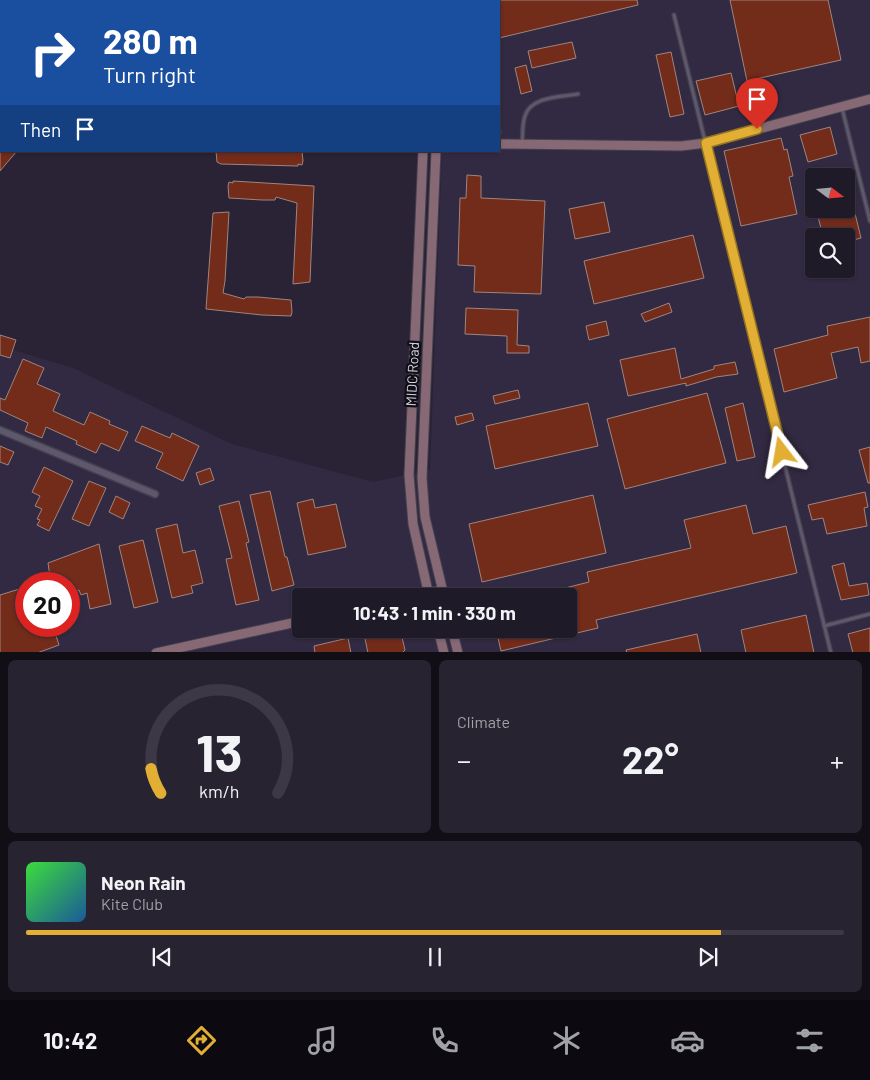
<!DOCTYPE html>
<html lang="en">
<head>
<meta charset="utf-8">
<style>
  :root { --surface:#1f1a28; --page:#272330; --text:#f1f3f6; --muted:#a1a1a8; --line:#3c3845; --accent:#e2af34 }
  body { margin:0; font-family:Barlow,sans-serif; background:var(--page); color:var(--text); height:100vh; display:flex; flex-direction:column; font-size:19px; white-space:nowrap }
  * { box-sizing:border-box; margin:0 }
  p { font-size:16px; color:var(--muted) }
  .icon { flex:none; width:28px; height:28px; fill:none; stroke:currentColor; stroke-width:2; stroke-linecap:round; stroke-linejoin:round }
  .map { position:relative; height:652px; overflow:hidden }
  .sheet { display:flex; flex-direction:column; gap:8px; padding:8px; background:#110e16; flex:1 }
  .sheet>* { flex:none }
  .guide { position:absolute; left:0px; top:0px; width:500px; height:152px; box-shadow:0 1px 4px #0004,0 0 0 1px var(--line); background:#1a4fa0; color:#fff; overflow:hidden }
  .needle { width:32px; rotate:106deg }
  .fabs { position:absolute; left:805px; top:168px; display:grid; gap:10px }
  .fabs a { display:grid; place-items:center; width:50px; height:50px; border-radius:5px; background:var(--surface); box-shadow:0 1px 4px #0004,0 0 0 1px var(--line); font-size:25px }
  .speed { position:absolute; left:15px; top:572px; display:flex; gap:10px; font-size:25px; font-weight:700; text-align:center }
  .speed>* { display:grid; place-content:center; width:65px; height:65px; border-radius:50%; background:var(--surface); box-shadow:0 1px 4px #0004,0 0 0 1px var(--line); line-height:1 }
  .speed .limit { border:8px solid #d22; background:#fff; color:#111 }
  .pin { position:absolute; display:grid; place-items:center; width:42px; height:42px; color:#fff; margin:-51px -21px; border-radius:50% 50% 50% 0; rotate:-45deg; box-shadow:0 0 5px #0007 }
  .pin .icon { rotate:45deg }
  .me { position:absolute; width:55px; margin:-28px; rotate:346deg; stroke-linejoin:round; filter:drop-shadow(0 0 4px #0008) }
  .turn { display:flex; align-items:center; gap:18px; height:105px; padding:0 20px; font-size:22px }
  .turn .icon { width:65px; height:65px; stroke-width:2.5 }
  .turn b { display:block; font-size:35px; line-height:42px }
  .then { display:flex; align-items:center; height:48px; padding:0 20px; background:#0003; gap:10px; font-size:19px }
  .big { font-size:38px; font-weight:700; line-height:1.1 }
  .sheet .widget { flex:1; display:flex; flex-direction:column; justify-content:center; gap:8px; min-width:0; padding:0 18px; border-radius:8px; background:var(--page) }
  .sheet .dial { align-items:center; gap:0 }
  .dial svg { height:130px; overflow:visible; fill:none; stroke:var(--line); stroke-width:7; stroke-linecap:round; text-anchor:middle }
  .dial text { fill:var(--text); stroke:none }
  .song { display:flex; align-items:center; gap:15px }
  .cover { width:60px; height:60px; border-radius:8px; background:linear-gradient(135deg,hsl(120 70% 55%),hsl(210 70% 35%)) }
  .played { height:5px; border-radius:2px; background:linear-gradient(90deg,var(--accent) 85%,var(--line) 85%) }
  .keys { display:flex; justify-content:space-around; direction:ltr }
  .heat { display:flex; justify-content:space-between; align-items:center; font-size:28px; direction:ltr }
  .sheet .tiles { flex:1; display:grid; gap:8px; grid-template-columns:1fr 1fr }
  .widget:last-child { grid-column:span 2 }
  .trip { position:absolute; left:292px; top:588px; width:285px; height:50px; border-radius:5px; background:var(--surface); box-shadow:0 1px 4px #0004,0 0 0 1px var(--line); font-weight:700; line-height:50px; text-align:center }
  .tabs { display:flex; height:80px; justify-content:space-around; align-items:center; background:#0c0a10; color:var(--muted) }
  .tabs .icon { width:35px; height:35px }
  .tabs .active { color:var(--accent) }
  .tabs b { font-size:22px; color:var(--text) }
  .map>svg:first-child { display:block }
</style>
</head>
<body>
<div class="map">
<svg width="870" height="653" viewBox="0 0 870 653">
  <rect width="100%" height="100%" fill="#292335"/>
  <path fill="#322a42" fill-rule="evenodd" d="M448 0H870V652H0V346L73 368 232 444 373 482 430 470 442 151H499V1ZM814 176H846V209H814ZM814 236H846V269H814ZM26 584H69V626H26ZM301 596H569V629H301Z"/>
  <g fill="#732b1a" stroke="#9f857e">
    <polygon points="499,0 637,0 638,5 499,38"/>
    <polygon points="730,0 828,0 841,60 747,81"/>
    <polygon points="572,42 576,58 532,68 528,51"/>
    <polygon points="671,52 684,114 670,117 656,55"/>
    <polygon points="526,65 532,91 521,94 515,68"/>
    <polygon points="731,73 739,106 705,115 696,81"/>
    <polygon points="830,127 837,154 808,162 800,135"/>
    <polygon points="781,138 784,150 787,149 793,176 789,177 797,214 741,226 724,151"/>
    <polygon points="0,151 17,151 0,171"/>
    <polygon points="216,151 302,151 303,161 302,165 298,164 298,166 221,164 217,162"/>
    <polygon points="467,175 481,176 481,198 545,201 541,294 474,292 475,266 458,265 460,198 466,198"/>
    <polygon points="233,181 314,186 310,282 293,284 297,203 276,197 275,200 262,200 229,198 228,186 229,182 233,183"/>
    <polygon points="846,189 849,189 861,238 846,242 846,236 823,236 816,209 846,209"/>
    <polygon points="604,202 610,232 575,239 569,209"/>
    <polygon points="229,212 225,281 223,293 244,299 246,297 258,297 291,300 292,312 291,316 262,315 206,309 213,213"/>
    <polygon points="693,235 704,278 594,304 584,261"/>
    <polygon points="669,303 672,312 645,322 641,314"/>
    <polygon points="466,308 518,310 517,345 529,346 529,353 507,353 507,336 465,334"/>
    <polygon points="870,317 870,361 861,363 858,347 831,353 837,378 784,392 774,349 828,335 827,326"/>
    <polygon points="606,321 609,335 589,340 586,326"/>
    <polygon points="0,335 16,340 10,358 0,355"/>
    <polygon points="675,348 681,379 714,369 714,366 735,362 738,374 716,377 686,386 686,383 628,396 620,360"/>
    <polygon points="23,359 44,368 37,384 60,394 53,411 84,425 90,412 110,421 109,424 128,432 119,451 101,443 96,453 76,444 77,441 46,427 42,438 25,431 28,423 0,410 0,398 5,400"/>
    <polygon points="518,390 520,398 495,404 493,396"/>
    <polygon points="707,393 726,463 625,489 607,419"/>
    <polygon points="588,403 598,446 495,469 486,426"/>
    <polygon points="743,403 755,457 737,461 725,408"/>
    <polygon points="472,413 474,420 457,425 455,417"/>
    <polygon points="142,426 170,438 172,433 199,446 183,481 156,468 163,453 135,441"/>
    <polygon points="0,446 14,452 8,465 0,462"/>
    <polygon points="870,447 870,483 868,483 859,450"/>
    <polygon points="44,467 73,481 49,531 37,525 40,520 37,519 42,509 35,506 40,496 32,492"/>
    <polygon points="210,468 214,480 200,485 196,473"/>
    <polygon points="89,481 106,488 89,526 72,519"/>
    <polygon points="270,491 285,557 287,557 294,585 272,591 250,495"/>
    <polygon points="865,492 868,507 864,508 867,526 827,534 823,518 812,520 808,505"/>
    <polygon points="593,495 606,553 482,582 469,524"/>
    <polygon points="116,496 130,503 123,519 109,512"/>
    <polygon points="313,499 315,508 336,504 346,547 308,555 297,503"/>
    <polygon points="239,501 249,542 246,543 259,600 236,605 226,559 232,558 219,506"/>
    <polygon points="746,505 753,534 786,526 797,573 596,620 598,628 501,651 496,629 569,629 569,596 541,596 541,594 589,582 587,572 691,548 684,520"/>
    <polygon points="177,524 183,553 195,550 203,583 191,586 193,593 172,598 156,529"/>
    <polygon points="143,540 158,602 134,608 119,546"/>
    <polygon points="99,544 111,604 90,609 87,593 81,595 79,590 74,592 69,584 59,579 54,579 53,576 50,577 48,563"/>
    <polygon points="844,563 849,586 867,583 869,595 841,600 832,566"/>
    <polygon points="26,587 26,626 53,626 59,645 37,653 0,653 0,595"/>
    <polygon points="806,615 814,653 746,653 741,630"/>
    <polygon points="870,628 870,653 853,653 848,634"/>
    <polygon points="387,629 400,629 405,650 402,653 368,653 364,634"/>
    <polygon points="697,634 701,653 627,653 626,650"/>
    <polygon points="348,638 351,653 315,653 314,646"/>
  </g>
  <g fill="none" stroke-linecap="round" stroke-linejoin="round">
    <defs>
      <g id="lane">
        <polyline points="674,15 831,653"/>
        <polyline points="842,108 870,221"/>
        <polyline points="499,131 499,134"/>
        <path d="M522 144C523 135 522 124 525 116 531 96 562 97 578 94"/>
        <polyline points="824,626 870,614"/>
      </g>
      <polyline id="street" points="0,430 155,494"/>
      <g id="secondary">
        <polyline points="427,1 427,0"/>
        <polyline points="440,1 440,0"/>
        <polyline points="499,144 681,146 706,143 870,99"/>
        <polyline points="423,151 409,475 413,524 429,596"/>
        <polyline points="436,151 422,478 425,517 444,596"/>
        <polyline points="414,596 443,590"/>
        <polyline points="438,629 444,653"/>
        <polyline points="452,629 458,653"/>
        <polyline points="156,653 301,621"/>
      </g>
    </defs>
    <use href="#lane" stroke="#45404f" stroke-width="5.5"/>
    <use href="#street" stroke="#45404f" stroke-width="9"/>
    <use href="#secondary" stroke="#45404f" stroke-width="11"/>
    <use href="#lane" stroke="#5e586c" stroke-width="3"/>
    <use href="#street" stroke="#5e586c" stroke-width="6"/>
    <use href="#secondary" stroke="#866974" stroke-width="9"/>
  </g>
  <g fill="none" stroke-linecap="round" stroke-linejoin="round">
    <defs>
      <polyline id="route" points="757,129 706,143 782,452"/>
    </defs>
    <use href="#route" stroke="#937222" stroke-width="12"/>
    <use href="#route" stroke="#e2af34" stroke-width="9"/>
  </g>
  <g text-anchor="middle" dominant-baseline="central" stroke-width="4.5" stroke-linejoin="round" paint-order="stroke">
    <g font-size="14" fill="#d7d4e0" stroke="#100e16">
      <text transform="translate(412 374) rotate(-87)">MIDC Road</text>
    </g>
  </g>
</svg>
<div class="fabs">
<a><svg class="needle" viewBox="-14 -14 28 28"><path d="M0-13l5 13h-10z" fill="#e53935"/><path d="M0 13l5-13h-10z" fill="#a1a1a8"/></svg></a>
<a><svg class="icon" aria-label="search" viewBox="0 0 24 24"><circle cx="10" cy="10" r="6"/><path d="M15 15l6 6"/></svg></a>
</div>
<div class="speed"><div class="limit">20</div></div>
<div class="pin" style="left:757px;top:129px;background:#d93025"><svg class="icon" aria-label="arrive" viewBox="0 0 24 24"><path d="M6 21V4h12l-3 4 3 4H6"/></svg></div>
<svg class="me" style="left:782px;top:452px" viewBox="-20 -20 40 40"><path d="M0-17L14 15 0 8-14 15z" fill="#e2af34" stroke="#fff" stroke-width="4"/></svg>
<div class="trip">10:43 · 1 min · 330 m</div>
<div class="guide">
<div class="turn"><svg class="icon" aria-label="right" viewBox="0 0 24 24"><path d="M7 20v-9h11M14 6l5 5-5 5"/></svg><div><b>280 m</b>Turn right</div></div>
<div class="then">Then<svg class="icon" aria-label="arrive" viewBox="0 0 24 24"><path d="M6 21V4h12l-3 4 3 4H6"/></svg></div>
</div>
</div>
<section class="sheet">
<div class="tiles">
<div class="widget dial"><svg viewBox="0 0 100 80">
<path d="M14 69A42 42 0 1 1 86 69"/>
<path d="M14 69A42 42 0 0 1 8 54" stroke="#e2af34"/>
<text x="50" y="56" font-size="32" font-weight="700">13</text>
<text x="50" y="72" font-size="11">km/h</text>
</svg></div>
<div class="widget"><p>Climate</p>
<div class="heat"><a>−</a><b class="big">22°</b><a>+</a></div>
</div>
<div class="widget">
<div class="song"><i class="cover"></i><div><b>Neon Rain</b><p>Kite Club</p></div></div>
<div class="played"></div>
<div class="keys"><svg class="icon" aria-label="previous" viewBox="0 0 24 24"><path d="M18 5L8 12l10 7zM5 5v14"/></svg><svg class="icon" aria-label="pause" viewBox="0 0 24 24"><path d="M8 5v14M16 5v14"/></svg><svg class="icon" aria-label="next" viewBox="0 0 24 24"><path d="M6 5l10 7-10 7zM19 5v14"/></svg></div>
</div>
</div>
</section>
<nav class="tabs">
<b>10:42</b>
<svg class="icon active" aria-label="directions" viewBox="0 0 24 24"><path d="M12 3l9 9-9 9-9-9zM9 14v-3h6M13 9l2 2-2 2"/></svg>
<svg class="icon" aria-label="music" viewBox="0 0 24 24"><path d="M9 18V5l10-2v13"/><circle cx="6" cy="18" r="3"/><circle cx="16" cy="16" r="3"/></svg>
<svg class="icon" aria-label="phone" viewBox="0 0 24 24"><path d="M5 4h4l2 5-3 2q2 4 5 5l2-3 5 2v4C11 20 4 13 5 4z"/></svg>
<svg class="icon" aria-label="climate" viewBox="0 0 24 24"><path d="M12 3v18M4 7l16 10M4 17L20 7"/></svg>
<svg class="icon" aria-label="car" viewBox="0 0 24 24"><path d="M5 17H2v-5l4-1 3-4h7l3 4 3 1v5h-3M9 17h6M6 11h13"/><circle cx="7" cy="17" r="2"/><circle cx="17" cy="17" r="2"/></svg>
<svg class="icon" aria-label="filters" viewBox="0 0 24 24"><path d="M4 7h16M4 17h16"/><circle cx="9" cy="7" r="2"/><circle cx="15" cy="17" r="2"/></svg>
</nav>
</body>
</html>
